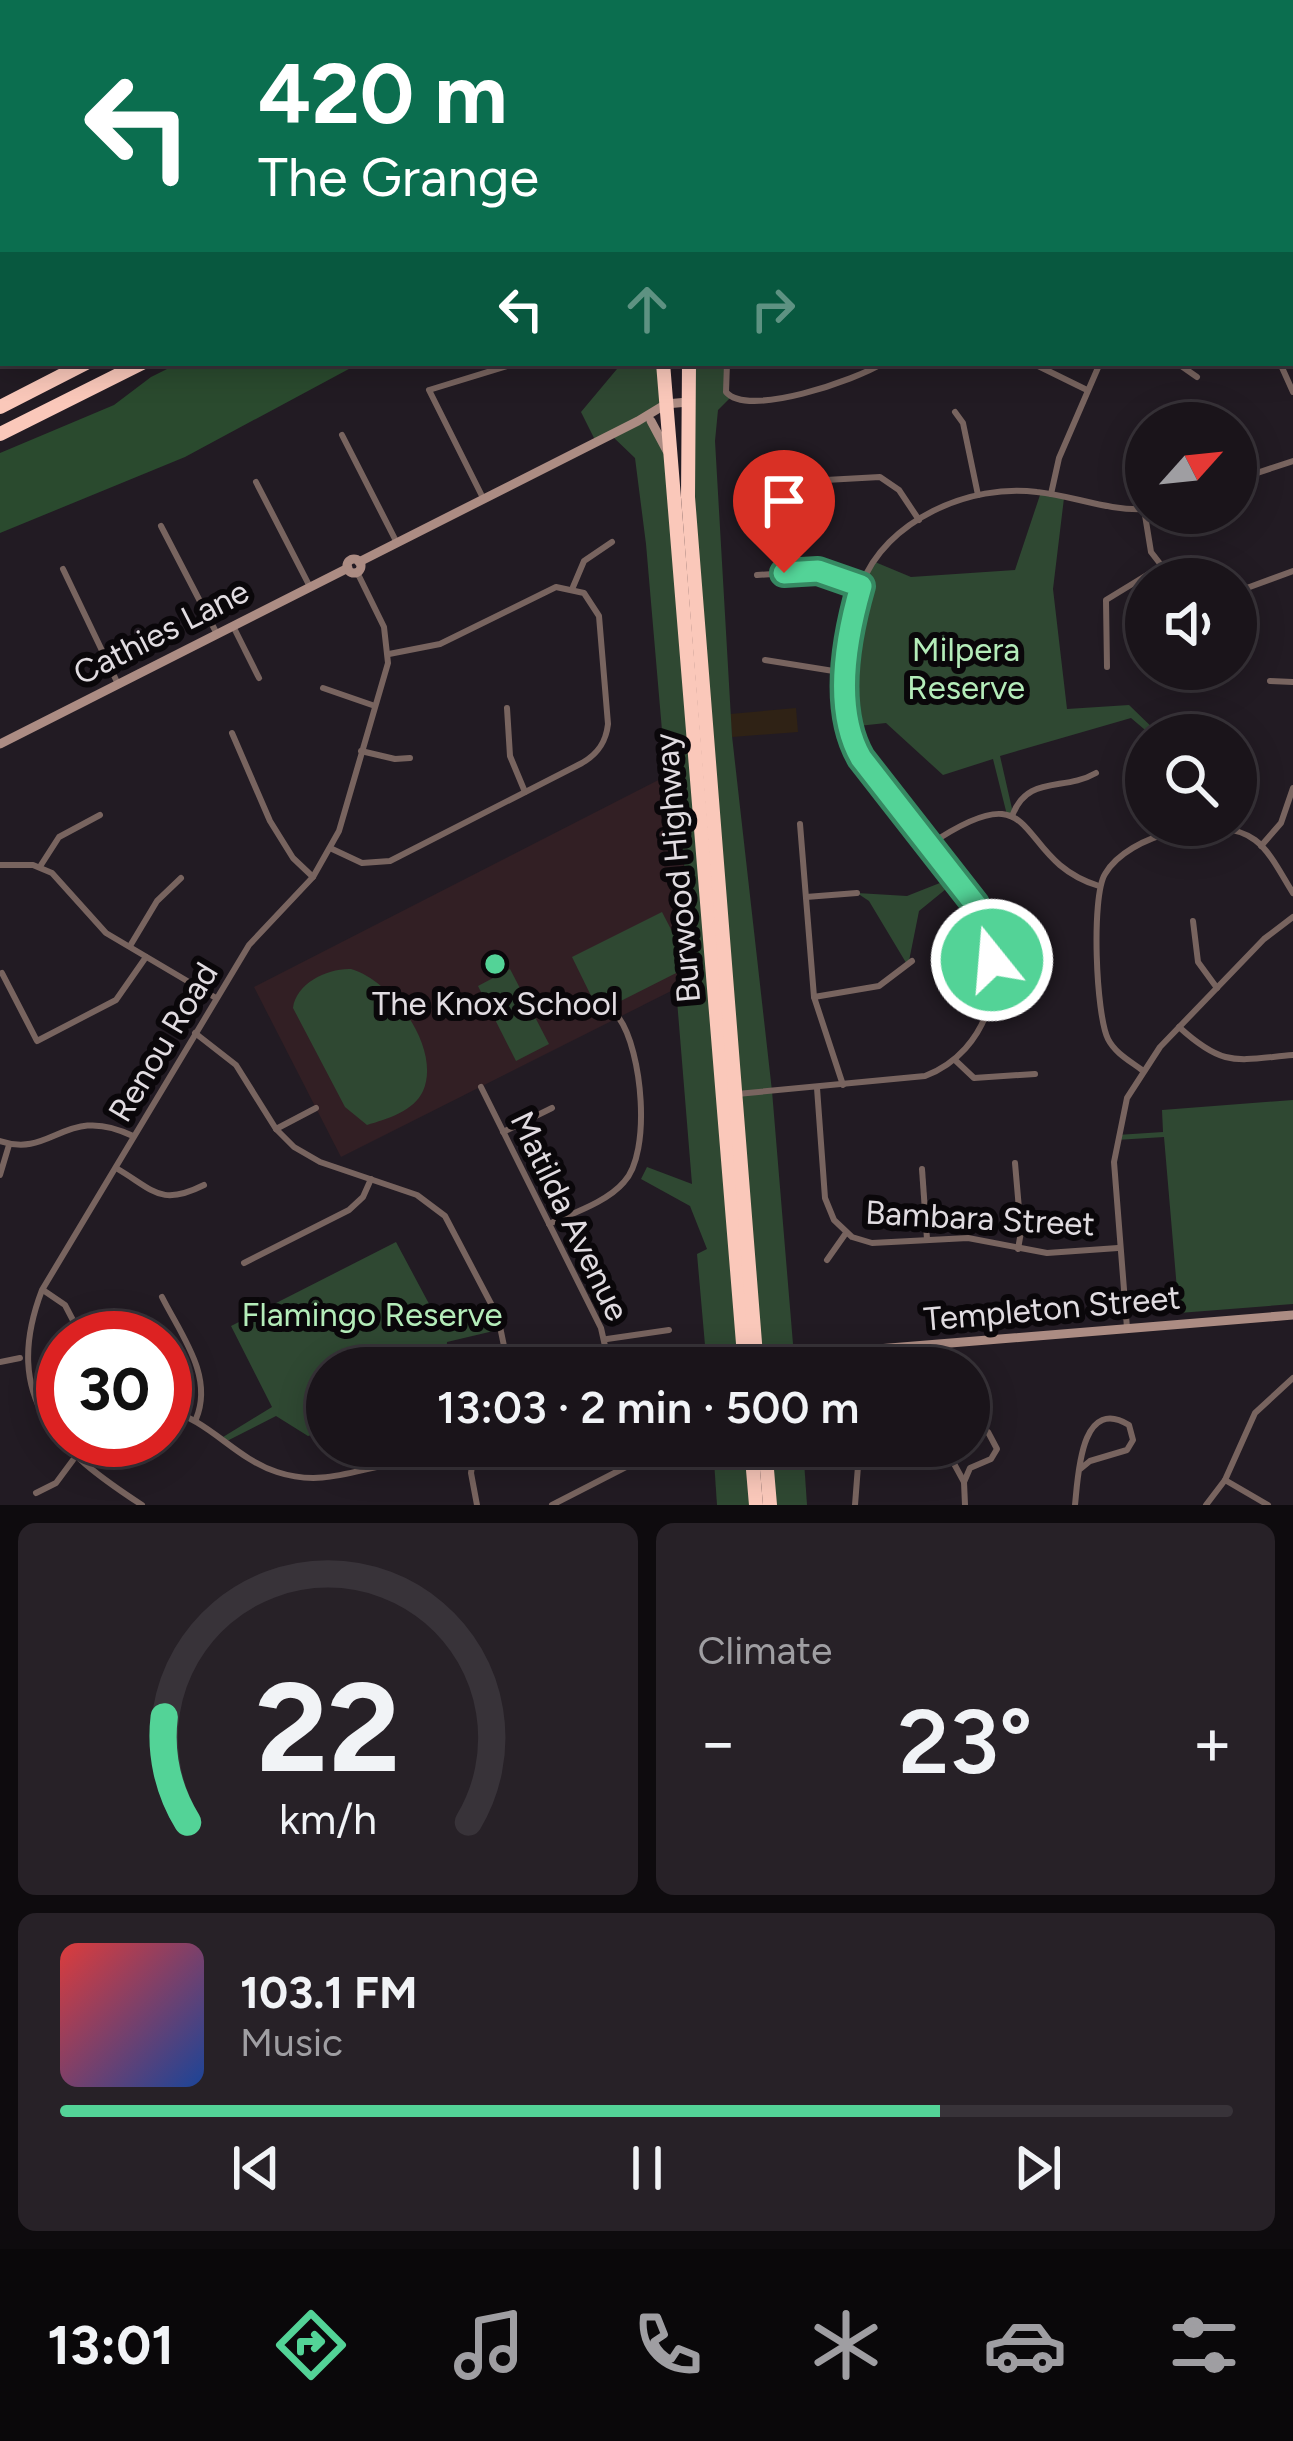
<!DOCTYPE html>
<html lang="en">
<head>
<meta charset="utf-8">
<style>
  :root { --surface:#1a141a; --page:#272127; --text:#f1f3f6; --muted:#9f9ea2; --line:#383339; --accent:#53d397 }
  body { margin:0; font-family:Figtree,sans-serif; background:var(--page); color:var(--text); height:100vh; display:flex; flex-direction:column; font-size:45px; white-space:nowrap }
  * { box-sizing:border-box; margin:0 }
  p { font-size:39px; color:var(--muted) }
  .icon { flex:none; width:66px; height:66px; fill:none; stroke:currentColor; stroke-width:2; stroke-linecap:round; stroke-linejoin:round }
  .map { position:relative; height:1505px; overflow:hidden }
  .drawer { display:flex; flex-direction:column; gap:18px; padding:18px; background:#0e0b0e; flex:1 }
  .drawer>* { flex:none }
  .top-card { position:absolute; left:0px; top:0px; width:1293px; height:366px; box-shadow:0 6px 30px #0003,0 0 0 3px var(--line); background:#0b6e4f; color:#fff; overflow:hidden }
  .needle { width:78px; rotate:63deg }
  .controls { position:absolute; left:1125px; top:402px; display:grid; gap:24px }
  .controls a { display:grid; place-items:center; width:132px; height:132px; border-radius:50%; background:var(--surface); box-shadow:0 6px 30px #0003,0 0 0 3px var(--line); font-size:60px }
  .speed { position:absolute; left:36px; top:1311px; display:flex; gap:24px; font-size:60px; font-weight:700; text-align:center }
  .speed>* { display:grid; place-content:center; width:156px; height:156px; border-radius:50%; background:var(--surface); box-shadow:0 6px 30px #0003,0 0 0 3px var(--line); line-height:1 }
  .speed .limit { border:18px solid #d22; background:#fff; color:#111 }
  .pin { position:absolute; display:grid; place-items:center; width:102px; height:102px; color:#fff; margin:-123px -51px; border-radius:50% 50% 50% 0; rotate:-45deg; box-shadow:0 0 12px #0007 }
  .pin .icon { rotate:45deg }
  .me { position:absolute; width:132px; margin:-66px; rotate:343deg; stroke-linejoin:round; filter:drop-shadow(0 0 9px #0008) }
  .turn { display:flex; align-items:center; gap:42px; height:252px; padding:0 60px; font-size:54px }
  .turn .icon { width:156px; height:156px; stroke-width:2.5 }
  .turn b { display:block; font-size:84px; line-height:102px }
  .lanes { display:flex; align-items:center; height:114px; padding:0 60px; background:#0003; justify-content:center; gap:60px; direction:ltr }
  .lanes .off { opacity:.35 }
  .big { font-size:90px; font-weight:600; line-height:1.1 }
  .drawer .widget { flex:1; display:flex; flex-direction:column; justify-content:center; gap:18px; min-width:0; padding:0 42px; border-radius:18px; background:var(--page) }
  .drawer .dial { align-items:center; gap:0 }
  .dial svg { height:312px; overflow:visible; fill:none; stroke:var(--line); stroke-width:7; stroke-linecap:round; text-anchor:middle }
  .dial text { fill:var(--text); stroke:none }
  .song { display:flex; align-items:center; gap:36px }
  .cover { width:144px; height:144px; border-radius:18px; background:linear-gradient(135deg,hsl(0 70% 55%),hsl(220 70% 35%)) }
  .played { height:12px; border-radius:6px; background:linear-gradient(90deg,var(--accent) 75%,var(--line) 75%) }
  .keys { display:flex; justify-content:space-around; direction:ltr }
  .heat { display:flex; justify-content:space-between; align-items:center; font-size:66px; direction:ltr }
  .drawer .tiles { flex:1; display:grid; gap:18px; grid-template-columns:1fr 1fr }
  .widget:last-child { grid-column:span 2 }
  .trip { position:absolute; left:306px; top:1347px; width:684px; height:120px; border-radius:60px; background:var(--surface); box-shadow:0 6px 30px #0003,0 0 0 3px var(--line); font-weight:600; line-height:120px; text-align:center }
  .tab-bar { display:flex; height:192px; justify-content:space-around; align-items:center; background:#0a080a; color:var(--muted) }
  .tab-bar .icon { width:84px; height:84px }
  .tab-bar .selected { color:var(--accent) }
  .tab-bar b { font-size:54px; color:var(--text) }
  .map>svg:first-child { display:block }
</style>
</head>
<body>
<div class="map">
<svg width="1293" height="1505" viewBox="0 0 1293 1505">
  <rect width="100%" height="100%" fill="#221b23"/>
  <polygon fill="#2f2215" points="796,708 798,732 732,737 730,714"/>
  <polygon fill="#321f24" points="676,771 693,980 341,1157 254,987"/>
  <g fill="#2f4832">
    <polygon points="622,363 663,363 666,404 649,413 670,455 745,1368 707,1368 697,1254 707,1249 690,1206 641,1179 647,1167 692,1184 676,988 693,979 677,773 666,777 646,544 635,458 611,435 596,442 581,412"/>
    <polygon points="689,363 727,363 726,394 730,398 718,410 715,441 732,736 772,1091 795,1368 757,1368 687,432"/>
    <path d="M1041 492 1064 498 1053 589 1067 709 1129 705 1160 735H1151L1131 718 1000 756 1013 813 1007 815 993 759 943 775 886 723 849 727C844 674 848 609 875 562L911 577 1015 570Z"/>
    <polygon points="955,877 957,880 919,911 908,966 869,901 857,893 907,896"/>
    <polygon points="662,912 690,966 599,1012 572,957"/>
    <path d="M351 969C391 980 442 1048 423 1091 414 1111 387 1119 367 1125L345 1107 293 1008C296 983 328 968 351 969Z"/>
    <polygon points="510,969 549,1044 516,1061 478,986"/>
    <polygon points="1293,1100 1293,1304 1179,1313 1164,1137 1116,1140 1117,1135 1163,1132 1162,1110"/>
    <polygon points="396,1242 443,1330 494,1306 502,1329 447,1342 446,1368 327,1368 327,1431 308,1436 276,1416 227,1441 223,1437 272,1407 231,1326"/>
    <polygon points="713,1446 751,1446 756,1505 717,1505"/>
    <polygon points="765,1446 803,1446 807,1505 770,1505"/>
  </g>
  <polygon fill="#2a4a2e" points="179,363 360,363 185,457 0,533 0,453 114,405 151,377"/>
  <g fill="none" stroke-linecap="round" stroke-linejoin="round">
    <g stroke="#78645f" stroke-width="6">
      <path d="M727 363 726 392C748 418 856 380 883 363"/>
      <polyline points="1032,363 1087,390"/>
      <polyline points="1177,363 1197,377"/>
      <polyline points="1280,363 1293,392"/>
      <polyline points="955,412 963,423 978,495"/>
      <polyline points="342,435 397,543"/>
      <polyline points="1236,480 1293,461"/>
      <polyline points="256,482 309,585"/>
      <polyline points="751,484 880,477 899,490 919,520"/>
      <polyline points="1051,494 1059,458 1100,363"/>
      <polyline points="483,498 429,390 517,363"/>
      <polyline points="1144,509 1151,552 1172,579"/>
      <polyline points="161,526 217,634"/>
      <polyline points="63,569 118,684"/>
      <polyline points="757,575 818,571 861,586"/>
      <polyline points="573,587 584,561 612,542"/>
      <polyline points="1236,592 1293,571"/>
      <polyline points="233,626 259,678"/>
      <polyline points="765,660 846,673"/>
      <polyline points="1107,667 1106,600 1160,567"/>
      <polyline points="1189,669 1189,680"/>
      <polyline points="1270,681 1293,682"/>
      <polyline points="323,688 375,706"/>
      <polyline points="507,708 510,756 525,792"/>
      <polyline points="232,733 270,821 293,858 313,877"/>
      <polyline points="361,751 395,759 410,758"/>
      <path d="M1012 816C1028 774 1063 792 1096 773"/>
      <polyline points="800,824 814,997 843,1085"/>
      <path d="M929 845C1046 766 1010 859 1099 886"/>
      <polyline points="1261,846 1281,823 1293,788"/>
      <path d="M330 848 362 863 390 861 582 763C598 754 606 742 608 724L599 616 584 593 556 587 440 644 389 654"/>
      <polyline points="0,865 33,865 52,873 106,933 216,998"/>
      <polyline points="41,865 59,837 100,815"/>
      <polyline points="806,897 857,893"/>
      <polyline points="1193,921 1198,962 1217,988"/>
      <polyline points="130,946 157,901 181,878"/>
      <polyline points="2,973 37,1041 116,1000 146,957"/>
      <polyline points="814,997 879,986 912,961"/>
      <path d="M1179 1027C1224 1068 1236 1060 1293 1055"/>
      <polyline points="195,1033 236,1065 276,1129 294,1147 320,1162 417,1195 445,1216 498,1317 504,1346 503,1368"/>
      <polyline points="955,1060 974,1078 1035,1074"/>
      <path d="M1142 1070C1130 1061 1115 1053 1108 1039 1096 1015 1091 897 1105 874 1128 834 1217 812 1255 840 1271 852 1282 876 1293 893"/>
      <polyline points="481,1087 601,1328 605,1346 600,1368"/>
      <polyline points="817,1088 825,1198 834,1220 852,1237 872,1243 968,1238 1047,1253 1118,1248"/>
      <path d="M737 1094 925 1076C990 1051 1011 973 980 913 970 894 955 877 942 860 915 826 888 792 861 758 838 718 846 675 853 632 855 617 856 600 861 586 885 520 971 483 1037 492 1075 496 1107 511 1146 509"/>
      <polyline points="276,1129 316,1108"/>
      <polyline points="503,1132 552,1108"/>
      <path d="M0 1141C53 1159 65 1103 133 1136"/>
      <polyline points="1015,1163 1021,1232 1018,1249"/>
      <path d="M116 1168C154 1190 160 1207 204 1185"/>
      <polyline points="922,1169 927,1239"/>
      <polyline points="0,1175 9,1145"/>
      <path d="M549 1224C573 1213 607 1202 624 1182 652 1152 642 1050 619 1018"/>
      <polyline points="827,1260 846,1233"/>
      <polyline points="244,1263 349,1210 363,1197 371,1179"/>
      <polyline points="43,1290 65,1305 76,1326"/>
      <path d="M162 1297C181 1335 214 1376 196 1419"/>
      <polyline points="1127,1328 1114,1162 1127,1098 1160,1047 1264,939 1293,917"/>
      <polyline points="607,1339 669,1330"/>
      <polyline points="888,1348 890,1368"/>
      <polyline points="0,1362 20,1358"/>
      <path d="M165 1409C210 1420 234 1458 277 1472 325 1488 359 1467 405 1462 427 1460 449 1464 471 1464"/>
      <polyline points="475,1446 471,1473 477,1505"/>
      <polyline points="952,1446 952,1460 964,1482 965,1505"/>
      <polyline points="1225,1480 1268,1505"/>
      <polyline points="964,1482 970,1468 991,1459 997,1449 988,1432 969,1431"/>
      <polyline points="36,1493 56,1483 73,1460"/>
      <path d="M142 1505C59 1451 0 1400 42 1290L249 945 313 877 339 831 388 663 384 627 357 572"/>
      <polyline points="552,1505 667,1446"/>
      <polyline points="855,1505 858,1466 866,1446"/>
      <path d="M1075 1505C1078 1478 1080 1395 1129 1425L1133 1440 1127 1450 1090 1461 1079 1470"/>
      <polyline points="1206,1505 1225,1480 1255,1413 1293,1378"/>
    </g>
    <g stroke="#ac8c83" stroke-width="9">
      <polyline points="651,421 667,451"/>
      <circle cx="354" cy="566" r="7"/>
      <polyline points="359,562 638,421 666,404 688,402"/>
      <polyline points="0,744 348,568"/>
      <polyline points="819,1368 865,1350 1293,1315"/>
    </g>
    <g stroke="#d5aca0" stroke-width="10">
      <polyline points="929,0 932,3"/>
      <polyline points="947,0 950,3"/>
      <polyline points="1290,182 1293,183"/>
      <polyline points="1290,199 1293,200"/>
    </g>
    <g stroke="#fac8ba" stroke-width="14">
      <polyline points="629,0 629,3"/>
      <polyline points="662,0 662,3"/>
      <polyline points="1203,3 1221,0"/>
      <polyline points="1290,12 1293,12"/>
      <polyline points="663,363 745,1368"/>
      <polyline points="689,363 688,497 757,1368"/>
      <polyline points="0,407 86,363"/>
      <polyline points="0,434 142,363"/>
      <polyline points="751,1446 756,1505"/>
      <polyline points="765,1446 770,1505"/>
    </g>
  </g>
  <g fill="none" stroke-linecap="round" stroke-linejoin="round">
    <defs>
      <path id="route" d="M784 573 818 571 861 586C846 638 833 709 861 758L975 904 987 929 992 960"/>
    </defs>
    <use href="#route" stroke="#368962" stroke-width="30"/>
    <use href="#route" stroke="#53d397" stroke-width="21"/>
  </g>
  <circle fill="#53d397" stroke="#0a070a" stroke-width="4.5" cx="495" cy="964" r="12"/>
  <g text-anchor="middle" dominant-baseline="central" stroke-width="12" stroke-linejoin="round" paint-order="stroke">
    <g font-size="33" fill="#e1dce1" stroke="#0a070a">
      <text transform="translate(161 632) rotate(-27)">Cathies Lane</text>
      <text transform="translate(677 868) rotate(-95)">Burwood Highway</text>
      <text transform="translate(163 1042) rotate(-59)">Renou Road</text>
      <text transform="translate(570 1216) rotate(64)">Matilda Avenue</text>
      <text transform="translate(980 1218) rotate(3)">Bambara Street</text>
      <text transform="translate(1052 1308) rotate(-5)">Templeton Street</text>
    </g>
    <g font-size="33" fill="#b4ecb9" stroke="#0a070a">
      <text x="966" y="649">Milpera<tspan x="966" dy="38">Reserve</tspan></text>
      <text x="372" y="1314">Flamingo Reserve</text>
    </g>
    <g font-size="33" fill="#e1dce1" stroke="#0a070a">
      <text x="495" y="1003">The Knox School</text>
    </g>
  </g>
</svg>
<div class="controls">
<a><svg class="needle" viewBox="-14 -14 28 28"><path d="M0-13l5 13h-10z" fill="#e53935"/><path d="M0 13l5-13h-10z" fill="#9f9ea2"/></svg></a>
<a><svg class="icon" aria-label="sound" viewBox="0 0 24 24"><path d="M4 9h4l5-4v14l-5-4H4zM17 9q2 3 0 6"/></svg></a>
<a><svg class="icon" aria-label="search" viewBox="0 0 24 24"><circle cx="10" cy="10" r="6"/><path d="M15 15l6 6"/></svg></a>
</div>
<div class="speed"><div class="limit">30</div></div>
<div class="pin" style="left:784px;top:573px;background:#d93025"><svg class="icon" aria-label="arrive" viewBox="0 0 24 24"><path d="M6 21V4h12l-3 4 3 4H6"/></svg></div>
<svg class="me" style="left:992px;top:960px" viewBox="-20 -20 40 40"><circle r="17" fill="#53d397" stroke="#fff" stroke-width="3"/><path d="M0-11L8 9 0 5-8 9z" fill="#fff"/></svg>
<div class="trip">13:03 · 2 min · 500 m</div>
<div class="top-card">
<div class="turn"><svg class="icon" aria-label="left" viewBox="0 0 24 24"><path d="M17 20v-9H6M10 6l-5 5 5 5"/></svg><div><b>420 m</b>The Grange</div></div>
<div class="lanes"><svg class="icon" aria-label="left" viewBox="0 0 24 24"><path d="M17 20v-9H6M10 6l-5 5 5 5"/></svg><svg class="icon off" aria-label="ahead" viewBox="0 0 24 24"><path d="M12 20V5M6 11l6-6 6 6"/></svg><svg class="icon off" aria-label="right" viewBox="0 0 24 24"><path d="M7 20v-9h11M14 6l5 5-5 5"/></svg></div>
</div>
</div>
<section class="drawer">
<div class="tiles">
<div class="widget dial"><svg viewBox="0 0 100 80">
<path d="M14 69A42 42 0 1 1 86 69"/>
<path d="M14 69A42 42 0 0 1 8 42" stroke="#53d397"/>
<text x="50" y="56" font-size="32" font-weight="700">22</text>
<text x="50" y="72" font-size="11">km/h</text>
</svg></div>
<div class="widget"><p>Climate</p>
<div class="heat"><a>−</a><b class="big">23°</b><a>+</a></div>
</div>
<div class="widget">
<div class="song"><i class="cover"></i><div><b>103.1 FM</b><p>Music</p></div></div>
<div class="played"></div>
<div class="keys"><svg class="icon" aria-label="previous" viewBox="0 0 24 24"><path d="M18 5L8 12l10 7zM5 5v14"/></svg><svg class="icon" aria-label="pause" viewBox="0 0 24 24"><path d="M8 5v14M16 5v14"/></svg><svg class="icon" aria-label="next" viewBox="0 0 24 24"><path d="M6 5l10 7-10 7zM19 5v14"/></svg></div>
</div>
</div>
</section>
<nav class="tab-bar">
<b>13:01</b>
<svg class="icon selected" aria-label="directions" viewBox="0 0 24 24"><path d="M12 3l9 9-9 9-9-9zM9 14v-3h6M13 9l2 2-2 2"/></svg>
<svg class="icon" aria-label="music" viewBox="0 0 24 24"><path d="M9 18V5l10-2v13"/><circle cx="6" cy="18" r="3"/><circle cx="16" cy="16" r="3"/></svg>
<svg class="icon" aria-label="phone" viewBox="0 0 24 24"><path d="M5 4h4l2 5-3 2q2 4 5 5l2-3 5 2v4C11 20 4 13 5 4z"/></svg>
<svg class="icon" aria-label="climate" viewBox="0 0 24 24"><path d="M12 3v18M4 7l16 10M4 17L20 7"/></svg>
<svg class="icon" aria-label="car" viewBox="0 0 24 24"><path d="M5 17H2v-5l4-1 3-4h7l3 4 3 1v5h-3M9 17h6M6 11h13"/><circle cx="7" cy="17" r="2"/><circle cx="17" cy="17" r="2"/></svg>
<svg class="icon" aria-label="filters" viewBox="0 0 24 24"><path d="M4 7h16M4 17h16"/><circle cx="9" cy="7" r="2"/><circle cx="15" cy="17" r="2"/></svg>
</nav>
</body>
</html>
